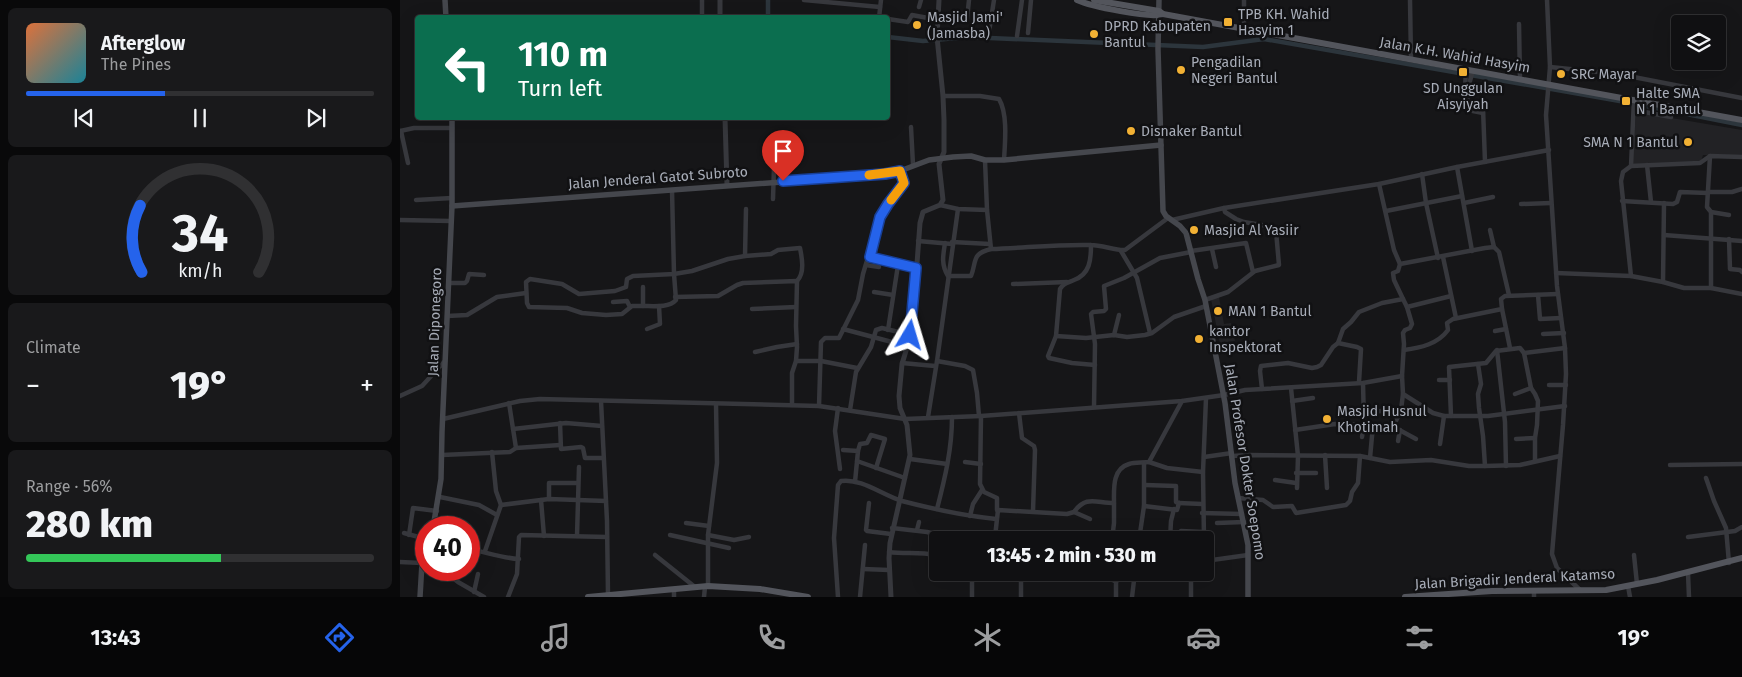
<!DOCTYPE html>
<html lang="en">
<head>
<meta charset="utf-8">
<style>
  :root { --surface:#101012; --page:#19191b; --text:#f1f3f6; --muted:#9c9d9f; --line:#303032; --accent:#2563eb }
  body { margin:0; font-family:"Fira Sans",sans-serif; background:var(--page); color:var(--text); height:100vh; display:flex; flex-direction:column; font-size:19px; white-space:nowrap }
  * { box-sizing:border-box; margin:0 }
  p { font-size:16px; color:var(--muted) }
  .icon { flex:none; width:28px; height:28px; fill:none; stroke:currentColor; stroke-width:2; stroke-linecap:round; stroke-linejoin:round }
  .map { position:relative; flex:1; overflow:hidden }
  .details { display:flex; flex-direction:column; gap:8px; padding:8px; background:#09090a; width:400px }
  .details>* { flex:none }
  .hud { position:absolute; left:15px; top:15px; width:475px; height:105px; border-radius:5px; box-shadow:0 5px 20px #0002,0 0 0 1px var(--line); background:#0b6e4f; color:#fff; overflow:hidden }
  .fabs { position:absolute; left:1271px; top:15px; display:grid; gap:10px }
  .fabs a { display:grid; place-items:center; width:55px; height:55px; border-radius:5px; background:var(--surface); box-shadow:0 5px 20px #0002,0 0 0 1px var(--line); font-size:25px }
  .speed { position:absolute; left:15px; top:516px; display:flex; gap:10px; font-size:25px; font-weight:700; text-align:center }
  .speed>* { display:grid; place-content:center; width:65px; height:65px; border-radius:50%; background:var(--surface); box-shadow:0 5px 20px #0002,0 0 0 1px var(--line); line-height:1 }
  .speed .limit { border:8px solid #d22; background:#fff; color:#111 }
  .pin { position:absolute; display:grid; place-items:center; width:42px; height:42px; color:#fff; margin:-51px -21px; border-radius:50% 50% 50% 0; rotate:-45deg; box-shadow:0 0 5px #0007 }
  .pin .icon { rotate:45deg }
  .me { position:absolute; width:55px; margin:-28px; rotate:7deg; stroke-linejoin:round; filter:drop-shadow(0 0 4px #0008) }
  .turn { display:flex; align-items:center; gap:18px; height:105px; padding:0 20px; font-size:22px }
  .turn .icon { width:65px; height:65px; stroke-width:2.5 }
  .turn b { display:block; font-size:35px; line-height:42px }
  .big { font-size:38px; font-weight:800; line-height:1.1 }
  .details .widget { flex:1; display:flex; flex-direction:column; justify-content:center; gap:8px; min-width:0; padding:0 18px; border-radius:8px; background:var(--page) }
  .details .dial { align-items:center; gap:0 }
  .dial svg { height:130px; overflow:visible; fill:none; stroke:var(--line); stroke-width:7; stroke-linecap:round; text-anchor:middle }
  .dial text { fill:var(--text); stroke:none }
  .song { display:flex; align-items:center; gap:15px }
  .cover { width:60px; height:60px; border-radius:8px; background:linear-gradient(135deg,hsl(20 70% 55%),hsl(190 70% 35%)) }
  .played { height:5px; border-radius:2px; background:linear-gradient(90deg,var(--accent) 40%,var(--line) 40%) }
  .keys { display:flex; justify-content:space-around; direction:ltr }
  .heat { display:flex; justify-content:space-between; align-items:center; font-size:28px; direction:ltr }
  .charge { height:8px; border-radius:4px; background:linear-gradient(90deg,#34c759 56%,var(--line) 0) }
  .trip { position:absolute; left:529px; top:531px; width:285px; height:50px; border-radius:5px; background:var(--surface); box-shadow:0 5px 20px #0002,0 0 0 1px var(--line); font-weight:800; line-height:50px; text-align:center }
  .tabs { display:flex; height:80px; justify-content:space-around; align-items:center; background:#060607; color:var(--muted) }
  .tabs .icon { width:35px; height:35px }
  .tabs .selected { color:var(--accent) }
  .tabs b { font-size:22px; color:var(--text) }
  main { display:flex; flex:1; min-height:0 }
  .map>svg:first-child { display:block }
</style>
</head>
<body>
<main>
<section class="details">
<div class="widget">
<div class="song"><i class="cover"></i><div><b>Afterglow</b><p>The Pines</p></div></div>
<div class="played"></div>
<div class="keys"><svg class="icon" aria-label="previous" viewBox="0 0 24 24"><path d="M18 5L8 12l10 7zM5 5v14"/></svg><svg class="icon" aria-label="pause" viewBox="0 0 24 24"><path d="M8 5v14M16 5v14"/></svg><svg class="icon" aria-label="next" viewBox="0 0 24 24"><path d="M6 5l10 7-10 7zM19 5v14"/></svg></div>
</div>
<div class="widget dial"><svg viewBox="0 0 100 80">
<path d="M14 69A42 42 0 1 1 86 69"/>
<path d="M14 69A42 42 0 0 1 13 28" stroke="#2563eb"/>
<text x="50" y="56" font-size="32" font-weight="700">34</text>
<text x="50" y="72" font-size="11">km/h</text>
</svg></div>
<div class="widget"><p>Climate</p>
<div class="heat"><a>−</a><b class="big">19°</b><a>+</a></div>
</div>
<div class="widget"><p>Range · 56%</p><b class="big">280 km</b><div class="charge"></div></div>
</section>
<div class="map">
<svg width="1342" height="597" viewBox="0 0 1342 597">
  <rect width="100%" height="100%" fill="#161618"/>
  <g fill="#222225">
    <polygon points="1236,112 1342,130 1342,156 1303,155 1301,161 1299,162 1232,165"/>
    <polygon points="819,297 824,324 831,323 835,341 820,344 811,299"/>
  </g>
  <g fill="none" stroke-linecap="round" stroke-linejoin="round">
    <g stroke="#2c353c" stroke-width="4.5">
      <polyline points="368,18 368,0"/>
      <polyline points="488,37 523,41 568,37 803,47 864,39 1231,103 1342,125"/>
    </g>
    <g stroke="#37383d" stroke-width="4.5">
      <polyline points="302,0 302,18"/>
      <polyline points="404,0 480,7"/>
      <polyline points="1010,0 1011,59"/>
      <polyline points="1147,0 1150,67 1146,115 1157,286 1165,348 1166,374 1163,425 1152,554 1157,568 1180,590"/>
      <polyline points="519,7 521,0"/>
      <polyline points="479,18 481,0"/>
      <polyline points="488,19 508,22 512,15 528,18"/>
      <polyline points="567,19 569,0"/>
      <polyline points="1119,24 1120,79"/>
      <polyline points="844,29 844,0"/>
      <polyline points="589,32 594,0"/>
      <polyline points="628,33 631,0"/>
      <polyline points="617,36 622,0"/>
      <polyline points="1150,67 1218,74 1342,98"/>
      <path d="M1073 71C1069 83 1063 101 1073 111L1083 113"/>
      <polyline points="1065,89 1066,69"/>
      <path d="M543 96H580L599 99C608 114 605 143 604 160"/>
      <polyline points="1083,108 1085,162"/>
      <polyline points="1234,110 1271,117"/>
      <polyline points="511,127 513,165"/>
      <polyline points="0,131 14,128 52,128"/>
      <polyline points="1,131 8,163"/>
      <polyline points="1310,156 1307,207 1311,212 1311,288"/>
      <polyline points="585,160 587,210"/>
      <polyline points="1247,165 1251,202"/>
      <polyline points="1231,166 1234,99"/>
      <polyline points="1057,167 1072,251"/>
      <polyline points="1022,174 1026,203 1038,258"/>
      <polyline points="1308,192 1332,192 1342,189"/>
      <polyline points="373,199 375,135"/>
      <polyline points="16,200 52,198"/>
      <polyline points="1222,201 1273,204 1277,202 1280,192 1308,193"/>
      <polyline points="1064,203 1093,197"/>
      <polyline points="1121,204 1151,203"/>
      <polyline points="540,205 558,209 587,210 591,249"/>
      <polyline points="986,211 1062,196"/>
      <polyline points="1311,212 1329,215"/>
      <polyline points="0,220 51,221"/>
      <polyline points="772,220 824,208 979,184 1057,167 1149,150"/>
      <polyline points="1090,230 1094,247"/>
      <polyline points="1264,235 1342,241"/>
      <polyline points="1329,239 1330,269 1340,270 1342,272"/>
      <polyline points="518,241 552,244"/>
      <polyline points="552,242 590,244"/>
      <path d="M545 243C543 255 541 265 548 276H571C577 261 571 254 591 249 624 248 658 244 691 245 702 245 717 251 725 250L768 218"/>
      <path d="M691 245C691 260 690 274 674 280 667 283 664 283 660 289L656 336 648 356 649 358 672 363 695 365"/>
      <polyline points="812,249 816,267"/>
      <polyline points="721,251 737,278 750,333"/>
      <polyline points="791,251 846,243 853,272"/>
      <polyline points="345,256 346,209"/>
      <polyline points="470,257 498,265"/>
      <polyline points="1043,257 1056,318"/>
      <polyline points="1000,264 1085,248 1094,247 1099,252 1109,295"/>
      <polyline points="466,265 479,267"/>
      <polyline points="1156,273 1231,276 1263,282 1284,288 1311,288 1342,294"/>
      <polyline points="1231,276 1221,181 1223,172 1231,166 1300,163 1310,156 1342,157"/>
      <polyline points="1263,282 1264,203"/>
      <polyline points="49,283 65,283 67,281 69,274 84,275"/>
      <polyline points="613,284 667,282"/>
      <path d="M243 287V306C253 306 269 308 276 300L274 274 292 271 328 259 345 256 371 254 378 250 400 248C402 258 405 273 397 281"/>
      <polyline points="474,292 493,295"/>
      <polyline points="1138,295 1140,319 1161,318"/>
      <polyline points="275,297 318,296 337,285 343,283 397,281 396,326 397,347 396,361 392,373 392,405"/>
      <polyline points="1003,299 1007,307 1051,296"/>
      <polyline points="805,300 828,292 855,271 879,265 876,231 874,227 844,222 836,219 825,212 824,208"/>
      <polyline points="213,302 227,301 230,307"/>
      <polyline points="243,306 232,306 222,314 206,315 182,313 167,308 129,307 127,303 126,282 130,279 162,284 179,294 215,291 226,287 227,279 233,276 274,274 272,190"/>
      <polyline points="1007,307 1012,324 1010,328 1005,330 1003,333 1004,344 1002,376 1003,394 1033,413 1044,416 1088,416 1165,406"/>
      <polyline points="352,309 396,307"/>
      <polyline points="1102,309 1110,348"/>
      <polyline points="47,316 67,315 97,297 126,293"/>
      <polyline points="247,329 260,324 259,306"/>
      <polyline points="443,329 507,346"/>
      <polyline points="488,330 498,265 516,268"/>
      <polyline points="1095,331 1106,329"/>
      <polyline points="1143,334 1164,333"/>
      <polyline points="714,335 719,315"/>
      <polyline points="656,336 686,338 714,335 727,337 745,335 752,333 774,317 806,306"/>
      <polyline points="938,343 957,347 961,349 959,382"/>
      <path d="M1004 350C1020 348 1038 344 1048 330L1047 323 1053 319 1102 309 1101 299 1105 296 1158 294"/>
      <polyline points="1097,350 1105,422 1106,466"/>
      <polyline points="355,352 377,347 397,344"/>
      <polyline points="1124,353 1165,348"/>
      <polyline points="396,361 421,361 457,368"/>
      <polyline points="537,361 558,209"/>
      <polyline points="502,363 535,366"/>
      <polyline points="1078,364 1081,384 1078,394 1079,408 1083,436 1085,466"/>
      <polyline points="1039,380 1050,380"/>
      <polyline points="1149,385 1166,385"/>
      <polyline points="891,388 898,456 897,488"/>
      <polyline points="862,389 860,371 861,366 888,363 912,368 917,367 921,365 933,347 938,343 943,329 951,322 959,312 982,303 1003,299 994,280 993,273 998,271 1000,264 994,250 979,184"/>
      <polyline points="1115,394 1131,388"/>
      <polyline points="0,396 22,386 45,361"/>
      <polyline points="201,401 207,521 208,595"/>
      <polyline points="892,401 913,398"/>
      <polyline points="109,403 116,448"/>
      <polyline points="419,406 421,342 425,338 439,338 458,300 463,274 480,217 487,204 504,183 500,171"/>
      <polyline points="694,407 695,344 691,314 693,312 704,311 706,309 704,286 724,278 760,258 791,252"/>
      <polyline points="438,408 435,431 440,469"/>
      <polyline points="450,410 456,372 471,347 476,330 482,328 511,335"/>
      <polyline points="964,412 1001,410"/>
      <polyline points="619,413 622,438 634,446 635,450 633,511"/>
      <polyline points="581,416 580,484 584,492 597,498 597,510"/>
      <polyline points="1051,416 1049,367 1086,363 1096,351 1120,348 1124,353 1131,388 1135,394 1138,401 1137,425 1135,438 1135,461"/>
      <polyline points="528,417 537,361 565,366 573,370 577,393 579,416"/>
      <polyline points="43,419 120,401 140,399 419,406 505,419 581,416 782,401 824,395 845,390 963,383 1002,376"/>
      <polyline points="160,423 161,449 181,447 183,448 185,458 203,458"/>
      <polyline points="992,426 1016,439"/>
      <polyline points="113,429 166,423 202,426"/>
      <polyline points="895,430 935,424 973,425"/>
      <polyline points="962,437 964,424 963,383"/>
      <polyline points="1116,439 1135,438"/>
      <polyline points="998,441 1000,430"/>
      <polyline points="1040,444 1044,416"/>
      <polyline points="443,450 458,451 455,482"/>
      <polyline points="458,451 460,444 467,443 471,435 485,439 476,468"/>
      <polyline points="42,455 110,452 116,448 160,445"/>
      <polyline points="925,455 927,488"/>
      <polyline points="832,456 849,455 960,456 990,462 1031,460 1069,466 1085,466 1120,465 1160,456"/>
      <polyline points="804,457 832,453"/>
      <polyline points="970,458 973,425 994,425 1001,410 1003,394"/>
      <polyline points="510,459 547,464"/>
      <polyline points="457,461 505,478"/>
      <polyline points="565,462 581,464"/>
      <polyline points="749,462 767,468 803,472"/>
      <polyline points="1270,465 1342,464"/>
      <polyline points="896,473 916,473"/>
      <polyline points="1306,478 1314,501 1326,528 1329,563"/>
      <polyline points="875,480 896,483"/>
      <polyline points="745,485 776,486 776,502 779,503"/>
      <polyline points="40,497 79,505 97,515"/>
      <polyline points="838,498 863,500 873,507 892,506 896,513 946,505 950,501 952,492 958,483 960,456"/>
      <polyline points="149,499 149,483 178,483"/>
      <polyline points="141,500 144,536"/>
      <polyline points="469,503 466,530 467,531 491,534"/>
      <polyline points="779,503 802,504"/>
      <polyline points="101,505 149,499 206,501"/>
      <polyline points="744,506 777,510 779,503"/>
      <path d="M537 509C545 478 552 449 552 417"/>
      <polyline points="674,512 690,519"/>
      <polyline points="802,513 842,514"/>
      <polyline points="570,516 573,504 582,490"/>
      <polyline points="36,519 57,528"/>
      <polyline points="286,523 309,526"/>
      <polyline points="817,523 844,522"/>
      <polyline points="492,528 527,532 560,540"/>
      <polyline points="517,530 519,522"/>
      <polyline points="781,531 803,532"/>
      <polyline points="4,533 26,539"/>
      <polyline points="9,535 13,508 37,511"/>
      <polyline points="270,535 329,548"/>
      <polyline points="308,535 334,540 349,537"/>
      <polyline points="177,536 179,467"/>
      <path d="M595 537 598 510 667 514 674 512C686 495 696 503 714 503 714 489 712 469 729 464 735 462 742 463 749 462L782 401"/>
      <polyline points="1288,537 1335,531 1342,527"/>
      <polyline points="570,540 603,536 673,540"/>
      <polyline points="712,540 714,523 714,503"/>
      <polyline points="739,540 744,506 744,463"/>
      <polyline points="770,540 771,521 774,509"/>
      <polyline points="804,540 803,472 806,398"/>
      <path d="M69 549C86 552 102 558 119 559"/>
      <polyline points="85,551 101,505 96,491 92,452"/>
      <path d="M489 552C504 554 520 552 535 555V567"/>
      <polyline points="255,555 295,587"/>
      <polyline points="1234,555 1237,584"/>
      <polyline points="805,561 848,555"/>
      <polyline points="0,562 22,563"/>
      <polyline points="463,569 489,570"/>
      <polyline points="43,570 58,582 84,597"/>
      <polyline points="572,572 572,597"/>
      <polyline points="621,572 621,597"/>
      <polyline points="700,572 703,577 716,581 716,597"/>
      <polyline points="791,572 791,597"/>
      <polyline points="601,573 617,572"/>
      <polyline points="1288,573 1289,597"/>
      <polyline points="771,575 790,579"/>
      <polyline points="715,581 724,578 734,579"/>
      <polyline points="308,586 308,535 317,463 316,404"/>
      <polyline points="1228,586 1230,597"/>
      <polyline points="274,589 274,597"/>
      <polyline points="74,592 78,574"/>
      <polyline points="108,597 117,574 119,537 121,535 207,537"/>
      <polyline points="304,597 305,587"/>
      <path d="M438 597 434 538 438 485 441 481C462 478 482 495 502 501 533 509 564 516 596 519"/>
      <polyline points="460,597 465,545"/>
      <polyline points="732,597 735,572"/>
      <polyline points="1134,597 1134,591"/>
    </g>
    <g stroke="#37383d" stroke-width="5">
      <polyline points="320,0 320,18"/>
      <polyline points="325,118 327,185"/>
      <polyline points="491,597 489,558 490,543 510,455 507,425 500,408 499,396 502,364 512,331 520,223 523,212 540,205 543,200 539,164 544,152 544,120 543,96 537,37 539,0"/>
    </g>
    <g stroke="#45474d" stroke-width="5.5">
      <polyline points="45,0 46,18"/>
      <polyline points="759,0 758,49 763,211 766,216 780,226 786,233 798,279 805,300 825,403 835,483 848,545 848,597"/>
      <polyline points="52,206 478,175 500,171 529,160 553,157 571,156 585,160 604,160 761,145"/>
      <polyline points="33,528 41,479 42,432 52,206 52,118"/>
      <polyline points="20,597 22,563 26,546"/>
    </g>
    <g stroke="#53555c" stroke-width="6">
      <path d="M677 0C690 6 751 19 763 14"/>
      <polyline points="694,0 759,11 763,14 1342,120"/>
      <polyline points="188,597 308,586 360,589 408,597"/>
      <polyline points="1005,597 1092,591 1206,590 1257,580 1342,558"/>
    </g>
  </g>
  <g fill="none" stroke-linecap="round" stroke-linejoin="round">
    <defs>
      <polyline id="route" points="383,181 485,174 500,171 504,183 488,204 480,217 470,257 516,268 510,335"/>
    </defs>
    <use href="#route" stroke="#184099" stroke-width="12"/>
    <use href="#route" stroke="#2563eb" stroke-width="9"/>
    <polyline stroke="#f59e0b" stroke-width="9" points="469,175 500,171 504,183 491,200"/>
  </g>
  <g fill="#f2b134" stroke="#111113" stroke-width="2">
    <rect x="823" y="17" width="10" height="10" rx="2.5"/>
    <circle cx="517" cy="25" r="5"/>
    <circle cx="694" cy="34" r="5"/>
    <circle cx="781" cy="70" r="5"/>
    <rect x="1058" y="67" width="10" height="10" rx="2.5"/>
    <circle cx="1161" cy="74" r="5"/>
    <rect x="1221" y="96" width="10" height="10" rx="2.5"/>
    <circle cx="731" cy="131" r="5"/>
    <circle cx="1288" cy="142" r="5"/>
    <circle cx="794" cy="230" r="5"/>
    <circle cx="818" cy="311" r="5"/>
    <circle cx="799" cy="339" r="5"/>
    <circle cx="927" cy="419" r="5"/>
  </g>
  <g text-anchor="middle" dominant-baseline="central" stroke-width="5" stroke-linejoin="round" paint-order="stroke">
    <g font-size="14" fill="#a8adb8" stroke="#111113" text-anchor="start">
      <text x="838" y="14">TPB KH. Wahid<tspan x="838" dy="16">Hasyim 1</tspan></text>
      <text x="527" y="17">Masjid Jami'<tspan x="527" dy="16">(Jamasba)</tspan></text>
      <text x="704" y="26">DPRD Kabupaten<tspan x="704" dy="16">Bantul</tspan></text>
      <text x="791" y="62">Pengadilan<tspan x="791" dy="16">Negeri Bantul</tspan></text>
      <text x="1171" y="74">SRC Mayar</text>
      <text x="1063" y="88" text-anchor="middle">SD Unggulan<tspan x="1063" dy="16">Aisyiyah</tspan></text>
      <text x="1236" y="93">Halte SMA<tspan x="1236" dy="16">N 1 Bantul</tspan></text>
      <text x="741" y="131">Disnaker Bantul</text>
      <text x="1278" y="142" text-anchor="end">SMA N 1 Bantul</text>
      <text x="804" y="230">Masjid Al Yasiir</text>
      <text x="828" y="311">MAN 1 Bantul</text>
      <text x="809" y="331">kantor<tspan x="809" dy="16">Inspektorat</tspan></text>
      <text x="937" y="411">Masjid Husnul<tspan x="937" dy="16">Khotimah</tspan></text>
    </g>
    <g font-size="14" fill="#a8adb8" stroke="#111113">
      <text transform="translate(1055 55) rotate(10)">Jalan K.H. Wahid Hasyim</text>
      <text transform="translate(258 178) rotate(-4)">Jalan Jenderal Gatot Subroto</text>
      <text transform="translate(35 322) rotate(-88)">Jalan Diponegoro</text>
      <text transform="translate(845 462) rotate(81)">Jalan Profesor Dokter Soepomo</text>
      <text transform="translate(1115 579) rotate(-3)">Jalan Brigadir Jenderal Katamso</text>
    </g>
  </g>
</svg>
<div class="fabs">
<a><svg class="icon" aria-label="layers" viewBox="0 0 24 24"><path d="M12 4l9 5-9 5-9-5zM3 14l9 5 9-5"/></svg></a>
</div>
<div class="speed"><div class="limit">40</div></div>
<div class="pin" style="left:383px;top:181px;background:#d93025"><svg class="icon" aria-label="arrive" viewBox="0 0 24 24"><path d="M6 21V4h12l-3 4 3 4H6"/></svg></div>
<svg class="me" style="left:510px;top:335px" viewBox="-20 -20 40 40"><path d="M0-17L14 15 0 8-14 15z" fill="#2563eb" stroke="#fff" stroke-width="4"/></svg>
<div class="trip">13:45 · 2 min · 530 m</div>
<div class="hud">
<div class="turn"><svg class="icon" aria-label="left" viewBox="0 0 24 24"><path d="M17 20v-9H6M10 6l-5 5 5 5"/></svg><div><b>110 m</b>Turn left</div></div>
</div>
</div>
</main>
<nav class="tabs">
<b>13:43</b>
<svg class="icon selected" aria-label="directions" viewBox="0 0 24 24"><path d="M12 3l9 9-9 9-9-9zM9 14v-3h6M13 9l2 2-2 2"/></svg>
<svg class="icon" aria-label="music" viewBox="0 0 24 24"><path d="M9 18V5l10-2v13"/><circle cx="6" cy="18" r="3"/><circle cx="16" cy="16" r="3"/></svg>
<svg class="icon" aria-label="phone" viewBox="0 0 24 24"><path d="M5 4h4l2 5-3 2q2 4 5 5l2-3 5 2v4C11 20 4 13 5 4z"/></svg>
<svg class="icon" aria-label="climate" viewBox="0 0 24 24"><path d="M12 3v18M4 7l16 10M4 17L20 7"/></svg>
<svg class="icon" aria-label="car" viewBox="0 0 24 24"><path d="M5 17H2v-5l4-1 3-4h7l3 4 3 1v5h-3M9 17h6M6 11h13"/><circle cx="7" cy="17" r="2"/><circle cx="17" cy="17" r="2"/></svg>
<svg class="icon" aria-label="filters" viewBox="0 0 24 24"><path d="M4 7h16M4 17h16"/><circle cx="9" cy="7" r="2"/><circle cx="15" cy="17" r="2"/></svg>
<b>19°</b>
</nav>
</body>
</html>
